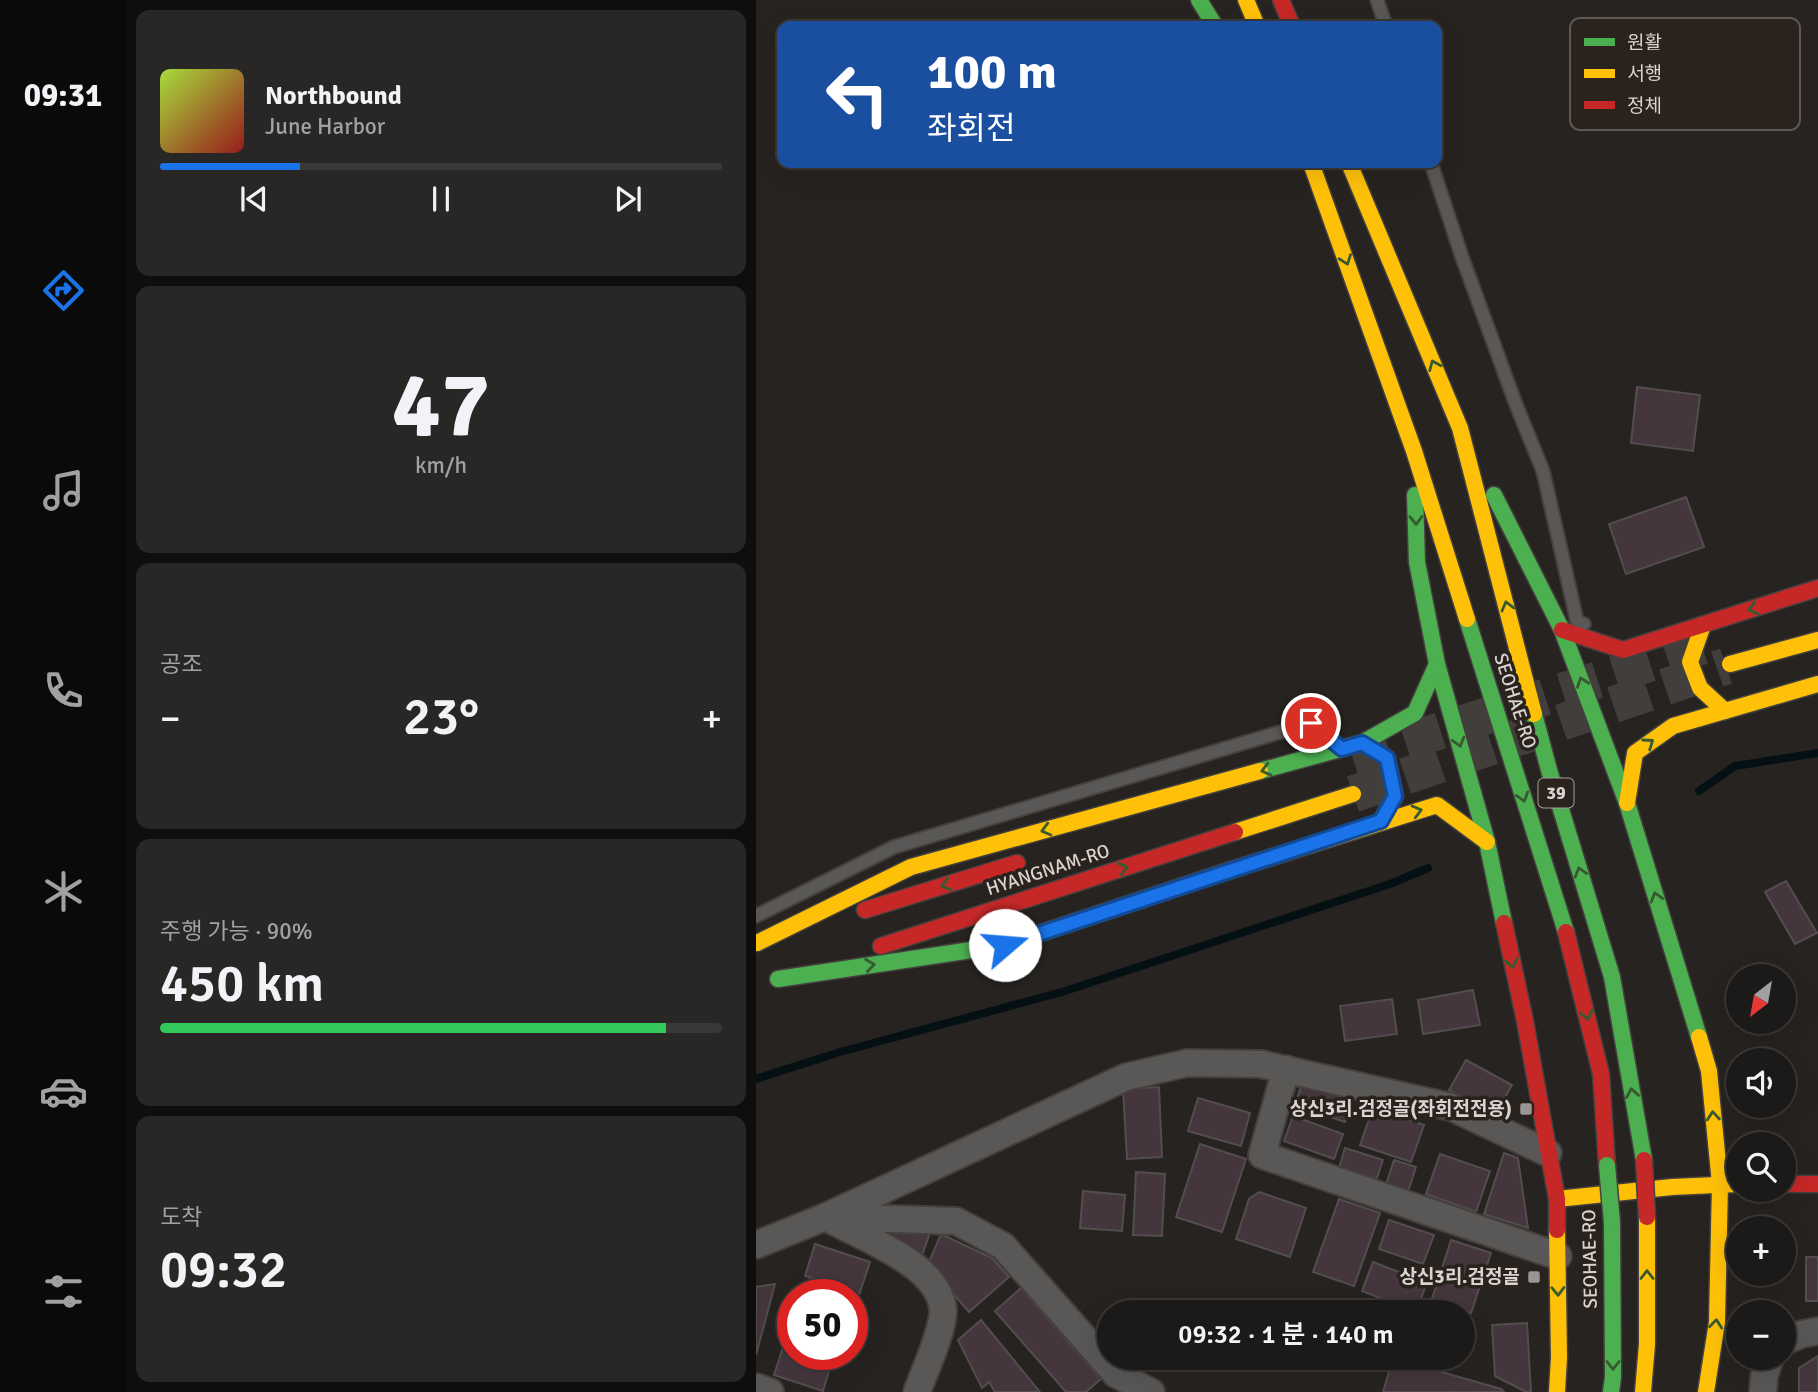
<!DOCTYPE html>
<html lang="ko">
<head>
<meta charset="utf-8">
<style>
  :root { --surface:#1c1a18; --page:#292725; --text:#f1f3f6; --muted:#a0a1a2; --line:#3a3837; --accent:#1a73e8 }
  body { margin:0; font-family:Signika,"Noto Sans KR",sans-serif; background:var(--page); color:var(--text); height:100vh; display:flex; flex-direction:column; font-size:26px; white-space:nowrap }
  * { box-sizing:border-box; margin:0 }
  p { font-size:23px; color:var(--muted) }
  .icon { flex:none; width:38px; height:38px; fill:none; stroke:currentColor; stroke-width:2; stroke-linecap:round; stroke-linejoin:round }
  .map { position:relative; flex:1; overflow:hidden }
  .drawer { display:flex; flex-direction:column; gap:10px; padding:10px; background:#0f0e0d; width:630px }
  .drawer>* { flex:none }
  .banner { position:absolute; left:21px; top:21px; width:665px; height:147px; border-radius:14px; box-shadow:0 7px 28px #0002,0 0 0 2px var(--line); background:#1a4fa0; color:#fff; overflow:hidden }
  .needle { width:46px; rotate:211deg }
  .controls { position:absolute; left:970px; top:964px; display:grid; gap:14px }
  .controls a { display:grid; place-items:center; width:70px; height:70px; border-radius:50%; background:var(--surface); box-shadow:0 7px 28px #0002,0 0 0 2px var(--line); font-size:35px }
  .speed { position:absolute; left:21px; top:1279px; display:flex; gap:14px; font-size:35px; font-weight:700; text-align:center }
  .speed>* { display:grid; place-content:center; width:91px; height:91px; border-radius:50%; background:var(--surface); box-shadow:0 7px 28px #0002,0 0 0 2px var(--line); line-height:1 }
  .speed .limit { border:10px solid #d22; background:#fff; color:#111 }
  .pin { position:absolute; display:grid; place-items:center; width:60px; height:60px; color:#fff; margin:-30px; border:4px solid #fff; border-radius:50%; box-shadow:0 2px 7px #0007 }
  .me { position:absolute; width:77px; margin:-38px; rotate:72deg; stroke-linejoin:round; filter:drop-shadow(0 0 5px #0008) }
  .turn { display:flex; align-items:center; gap:24px; height:147px; padding:0 35px; font-size:32px }
  .turn .icon { width:91px; height:91px; stroke-width:2.5 }
  .turn b { display:block; font-size:49px; line-height:60px }
  .big { font-size:52px; font-weight:600; line-height:1.1 }
  .drawer .widget { flex:1; display:flex; flex-direction:column; justify-content:center; gap:10px; min-width:0; padding:0 24px; border-radius:14px; background:var(--page) }
  .drawer .dial { align-items:center; gap:0 }
  .dial b { font-size:91px; line-height:1 }
  .song { display:flex; align-items:center; gap:21px }
  .cover { width:84px; height:84px; border-radius:10px; background:linear-gradient(135deg,hsl(80 70% 55%),hsl(0 70% 35%)) }
  .played { height:7px; border-radius:4px; background:linear-gradient(90deg,var(--accent) 25%,var(--line) 25%) }
  .keys { display:flex; justify-content:space-around; direction:ltr }
  .heat { display:flex; justify-content:space-between; align-items:center; font-size:38px; direction:ltr }
  .charge { height:10px; border-radius:5px; background:linear-gradient(90deg,#34c759 90%,var(--line) 0) }
  .trip { position:absolute; left:341px; top:1300px; width:378px; height:70px; border-radius:35px; background:var(--surface); box-shadow:0 7px 28px #0002,0 0 0 2px var(--line); font-weight:600; line-height:70px; text-align:center }
  main { display:flex; flex:1; min-height:0 }
  .menu { display:flex; flex-direction:column; width:126px; justify-content:space-around; align-items:center; background:#0b0a0a; color:var(--muted) }
  .menu .icon { width:49px; height:49px }
  .menu .current { color:var(--accent) }
  .menu b { font-size:32px; color:var(--text) }
  .map>svg:first-child { display:block }
</style>
</head>
<body>
<main>
<nav class="menu">
<b>09:31</b>
<svg class="icon current" aria-label="directions" viewBox="0 0 24 24"><path d="M12 3l9 9-9 9-9-9zM9 14v-3h6M13 9l2 2-2 2"/></svg>
<svg class="icon" aria-label="music" viewBox="0 0 24 24"><path d="M9 18V5l10-2v13"/><circle cx="6" cy="18" r="3"/><circle cx="16" cy="16" r="3"/></svg>
<svg class="icon" aria-label="phone" viewBox="0 0 24 24"><path d="M5 4h4l2 5-3 2q2 4 5 5l2-3 5 2v4C11 20 4 13 5 4z"/></svg>
<svg class="icon" aria-label="climate" viewBox="0 0 24 24"><path d="M12 3v18M4 7l16 10M4 17L20 7"/></svg>
<svg class="icon" aria-label="car" viewBox="0 0 24 24"><path d="M5 17H2v-5l4-1 3-4h7l3 4 3 1v5h-3M9 17h6M6 11h13"/><circle cx="7" cy="17" r="2"/><circle cx="17" cy="17" r="2"/></svg>
<svg class="icon" aria-label="filters" viewBox="0 0 24 24"><path d="M4 7h16M4 17h16"/><circle cx="9" cy="7" r="2"/><circle cx="15" cy="17" r="2"/></svg>
</nav>
<section class="drawer">
<div class="widget">
<div class="song"><i class="cover"></i><div><b>Northbound</b><p>June Harbor</p></div></div>
<div class="played"></div>
<div class="keys"><svg class="icon" aria-label="previous" viewBox="0 0 24 24"><path d="M18 5L8 12l10 7zM5 5v14"/></svg><svg class="icon" aria-label="pause" viewBox="0 0 24 24"><path d="M8 5v14M16 5v14"/></svg><svg class="icon" aria-label="next" viewBox="0 0 24 24"><path d="M6 5l10 7-10 7zM19 5v14"/></svg></div>
</div>
<div class="widget dial"><b>47</b><p>km/h</p></div>
<div class="widget"><p>공조</p>
<div class="heat"><a>−</a><b class="big">23°</b><a>+</a></div>
</div>
<div class="widget"><p>주행 가능 · 90%</p><b class="big">450 km</b><div class="charge"></div></div>
<div class="widget"><p>도착</p><b class="big">09:32</b></div>
</section>
<div class="map">
<svg width="1062" height="1392" viewBox="0 0 1062 1392">
  <rect width="100%" height="100%" fill="#262320"/>
  <g fill="none" stroke-linecap="round" stroke-linejoin="round">
    <g stroke="#041014" stroke-width="8">
      <polyline points="943,791 979,766 1062,753"/>
      <polyline points="0,1079 84,1052 306,992 634,884 672,868"/>
    </g>
  </g>
  <g fill="#45363d" stroke="#524e4e" stroke-width="2">
    <polygon points="881,387 944,395 937,451 875,443"/>
    <polygon points="930,497 948,547 870,574 853,524"/>
    <polygon points="1030,881 1061,933 1039,944 1009,892"/>
    <polygon points="717,990 724,1025 667,1034 662,1000"/>
    <polygon points="636,999 641,1034 589,1041 584,1006"/>
    <polygon points="710,1060 756,1085 739,1116 693,1090"/>
    <polygon points="547,1080 597,1097 589,1122 539,1105"/>
    <polygon points="403,1087 406,1157 371,1159 367,1089"/>
    <polygon points="442,1098 494,1113 485,1146 432,1131"/>
    <polygon points="617,1108 668,1125 655,1162 604,1145"/>
    <polygon points="537,1116 587,1134 578,1159 528,1141"/>
    <polygon points="444,1144 490,1159 466,1232 420,1217"/>
    <polygon points="589,1148 627,1160 620,1181 583,1168"/>
    <polygon points="748,1153 762,1158 772,1228 728,1214"/>
    <polygon points="684,1154 734,1171 720,1212 670,1194"/>
    <polygon points="638,1160 660,1167 651,1195 629,1188"/>
    <polygon points="380,1172 409,1174 406,1236 377,1235"/>
    <polygon points="327,1191 369,1195 366,1231 324,1228"/>
    <polygon points="503,1192 550,1208 534,1257 480,1239 493,1199"/>
    <polygon points="583,1199 624,1213 598,1286 557,1272"/>
    <polygon points="633,1220 678,1235 667,1264 623,1249"/>
    <polygon points="116,1225 175,1230 164,1261"/>
    <polygon points="185,1234 236,1258 253,1277 213,1312 172,1264"/>
    <polygon points="695,1240 735,1253 715,1313 676,1299"/>
    <polygon points="59,1244 114,1262 103,1295 49,1276"/>
    <rect x="1050" y="1257" width="12" height="44"/>
    <polygon points="617,1262 671,1283 660,1312 606,1291"/>
    <polygon points="19,1284 0,1355 0,1287"/>
    <polygon points="265,1288 345,1379 330,1392 310,1392 239,1311"/>
    <polygon points="225,1320 284,1392 239,1392 233,1382 226,1388 202,1340"/>
    <polygon points="771,1323 775,1392 770,1392 739,1376 736,1325"/>
    <polygon points="33,1329 37,1330 37,1354 78,1354 67,1391 18,1375"/>
    <polygon points="1062,1356 1062,1392 1043,1392 1043,1368"/>
    <polygon points="637,1358 745,1389 748,1392 627,1392"/>
  </g>
  <g fill="none" stroke-linecap="round" stroke-linejoin="round">
    <g stroke="#413e3b" stroke-width="37" stroke-dasharray="37 18" stroke-linecap="butt">
      <polyline points="597,759 962,641"/>
      <polyline points="597,794 970,666"/>
    </g>
    <defs>
      <g id="lane">
        <polyline points="621,0 630,26"/>
        <polyline points="675,163 706,257 759,402 787,471 821,621 828,624"/>
        <polyline points="0,916 138,847 555,723 580,744"/>
      </g>
      <g id="street">
        <polyline points="530,1069 506,1155 802,1256"/>
        <polyline points="74,1217 200,1221 247,1246 360,1374 395,1392"/>
        <path d="M77 1221C111 1239 183 1266 187 1309 188 1330 168 1372 161 1392"/>
        <polyline points="0,1245 69,1217 370,1077 431,1063 505,1064 695,1107 792,1153"/>
        <polyline points="1027,1342 1046,1334 1062,1331"/>
        <polyline points="0,1387 14,1392"/>
        <polyline points="1007,1392 1008,1377 1014,1358"/>
      </g>
      <g id="fast">
        <polyline points="443,0 459,26"/>
        <polyline points="659,495 661,562 681,664 731,842 748,923"/>
        <polyline points="738,495 806,630 871,803 943,1037"/>
        <polyline points="711,619 810,932"/>
        <polyline points="778,714 793,770 856,977 888,1160"/>
        <polyline points="504,771 606,743 659,713 681,664"/>
        <polyline points="22,979 249,945 475,870"/>
        <polyline points="855,1392 857,1377 856,1223"/>
      </g>
      <g id="slow">
        <polyline points="490,0 501,26"/>
        <polyline points="555,163 658,451 711,619"/>
        <polyline points="593,163 704,428 778,714"/>
        <polyline points="947,625 934,662 944,688 969,711"/>
        <polyline points="974,664 1062,640"/>
        <polyline points="871,803 879,753 917,726 1062,684"/>
        <polyline points="479,832 597,794"/>
        <polyline points="475,870 681,805 731,842"/>
        <polyline points="1,943 155,867 504,771"/>
        <polyline points="943,1037 953,1071 964,1184 961,1322 950,1392"/>
        <polyline points="801,1199 916,1187 982,1184"/>
        <polyline points="801,1392 803,1357 801,1230"/>
        <polyline points="887,1392 891,1344 891,1217"/>
      </g>
      <g id="jam">
        <polyline points="525,0 536,26"/>
        <polyline points="806,630 867,650 1062,588"/>
        <polyline points="606,743 631,758 639,796 625,821"/>
        <polyline points="109,910 261,863"/>
        <polyline points="748,923 769,1021 801,1199 801,1230"/>
        <polyline points="810,932 845,1074 851,1165"/>
        <polyline points="125,946 479,832"/>
        <polyline points="1027,1184 1062,1184"/>
      </g>
    </defs>
    <use href="#lane" stroke="#43403e" stroke-width="16"/>
    <use href="#street" stroke="#43403e" stroke-width="30"/>
    <use href="#fast" stroke="#43403e" stroke-width="19"/>
    <use href="#slow" stroke="#43403e" stroke-width="19"/>
    <use href="#jam" stroke="#43403e" stroke-width="19"/>
    <use href="#lane" stroke="#5a5856" stroke-width="12"/>
    <use href="#street" stroke="#5a5856" stroke-width="26"/>
    <use href="#fast" stroke="#4caf50" stroke-width="16"/>
    <use href="#slow" stroke="#ffc107" stroke-width="16"/>
    <use href="#jam" stroke="#c62828" stroke-width="16"/>
    <defs>
      <polyline id="fast-bridge" points="851,1165 856,1223"/>
      <polyline id="jam-bridge" points="888,1160 891,1217"/>
    </defs>
    <use href="#fast-bridge" stroke="#43403e" stroke-width="19" stroke-linecap="butt"/>
    <use href="#jam-bridge" stroke="#43403e" stroke-width="19" stroke-linecap="butt"/>
    <use href="#fast-bridge" stroke="#4caf50" stroke-width="16"/>
    <use href="#jam-bridge" stroke="#c62828" stroke-width="16"/>
  </g>
  <defs><path id="oneway-chevron" d="M-2-3.5L2.5 0L-2 3.5" fill="none" stroke-width="1.6" stroke-linecap="round" stroke-linejoin="round" transform="scale(1.75)"/></defs>
  <g stroke="#375a31">
    <use href="#oneway-chevron" transform="translate(590 260) rotate(70)"/>
    <use href="#oneway-chevron" transform="translate(678 365) rotate(-113)"/>
    <use href="#oneway-chevron" transform="translate(660 520) rotate(89)"/>
    <use href="#oneway-chevron" transform="translate(751 606) rotate(-105)"/>
    <use href="#oneway-chevron" transform="translate(997 609) rotate(162)"/>
    <use href="#oneway-chevron" transform="translate(826 682) rotate(-110)"/>
    <use href="#oneway-chevron" transform="translate(703 742) rotate(74)"/>
    <use href="#oneway-chevron" transform="translate(893 743) rotate(-35)"/>
    <use href="#oneway-chevron" transform="translate(510 770) rotate(165)"/>
    <use href="#oneway-chevron" transform="translate(767 797) rotate(73)"/>
    <use href="#oneway-chevron" transform="translate(661 811) rotate(-15)"/>
    <use href="#oneway-chevron" transform="translate(290 830) rotate(165)"/>
    <use href="#oneway-chevron" transform="translate(367 868) rotate(-18)"/>
    <use href="#oneway-chevron" transform="translate(824 872) rotate(-107)"/>
    <use href="#oneway-chevron" transform="translate(190 885) rotate(163)"/>
    <use href="#oneway-chevron" transform="translate(900 897) rotate(-107)"/>
    <use href="#oneway-chevron" transform="translate(756 963) rotate(78)"/>
    <use href="#oneway-chevron" transform="translate(114 965) rotate(-8)"/>
    <use href="#oneway-chevron" transform="translate(831 1015) rotate(77)"/>
    <use href="#oneway-chevron" transform="translate(876 1093) rotate(-100)"/>
    <use href="#oneway-chevron" transform="translate(957 1116) rotate(-95)"/>
    <use href="#oneway-chevron" transform="translate(891 1275) rotate(-90)"/>
    <use href="#oneway-chevron" transform="translate(802 1291) rotate(89)"/>
    <use href="#oneway-chevron" transform="translate(960 1324) rotate(-84)"/>
    <use href="#oneway-chevron" transform="translate(857 1365) rotate(90)"/>
  </g>
  <g fill="none" stroke-linecap="round" stroke-linejoin="round">
    <defs>
      <polyline id="route" points="249,945 625,821 639,796 631,758 606,743 586,749 555,723"/>
    </defs>
    <use href="#route" stroke="#114b97" stroke-width="18"/>
    <use href="#route" stroke="#1a73e8" stroke-width="12"/>
  </g>
  <g fill="#9a9693" stroke="#29221d" stroke-width="2.5">
    <rect x="763" y="1102" width="14" height="14" rx="3.5"/>
    <rect x="771" y="1270" width="14" height="14" rx="3.5"/>
  </g>
  <g text-anchor="middle" dominant-baseline="central" stroke-width="7" stroke-linejoin="round" paint-order="stroke">
    <rect fill="#29221d" stroke="#a49f9b" stroke-width="2" x="782.5" y="778.5" width="35" height="29" rx="5"/>
    <g font-size="18" font-weight="bold" fill="#d9d4d1">
      <text x="800" y="793">39</text>
    </g>
    <g font-size="19" fill="#d9d4d1" stroke="#29221d">
      <text transform="translate(759 701) rotate(72)">SEOHAE-RO</text>
      <text transform="translate(292 870) rotate(-18)">HYANGNAM-RO</text>
      <text transform="translate(834 1259) rotate(-91)">SEOHAE-RO</text>
    </g>
    <g font-size="19" font-weight="bold" fill="#d9d4d1" stroke="#29221d" text-anchor="end">
      <text x="756" y="1109">상신3리.검정골(좌회전전용)</text>
      <text x="764" y="1277">상신3리.검정골</text>
    </g>
  </g>
  <rect x="814" y="18" width="230" height="112" rx="10" fill="#29221d" stroke="#5e5753" stroke-width="2"/>
  <rect x="828" y="38" width="31" height="8" fill="#4caf50"/>
  <rect x="828" y="69" width="31" height="9" fill="#ffc107"/>
  <rect x="828" y="101" width="31" height="8" fill="#c62828"/>
  <g font-size="19" fill="#d9d4d1">
    <text x="871" y="49">원활</text>
    <text x="871" y="80">서행</text>
    <text x="871" y="112">정체</text>
  </g>
</svg>
<div class="controls">
<a><svg class="needle" viewBox="-14 -14 28 28"><path d="M0-13l5 13h-10z" fill="#e53935"/><path d="M0 13l5-13h-10z" fill="#a0a1a2"/></svg></a>
<a><svg class="icon" aria-label="sound" viewBox="0 0 24 24"><path d="M4 9h4l5-4v14l-5-4H4zM17 9q2 3 0 6"/></svg></a>
<a><svg class="icon" aria-label="search" viewBox="0 0 24 24"><circle cx="10" cy="10" r="6"/><path d="M15 15l6 6"/></svg></a>
<a>+</a>
<a>−</a>
</div>
<div class="speed"><div class="limit">50</div></div>
<div class="pin" style="left:555px;top:723px;background:#d93025"><svg class="icon" aria-label="arrive" viewBox="0 0 24 24"><path d="M6 21V4h12l-3 4 3 4H6"/></svg></div>
<svg class="me" style="left:249px;top:945px" viewBox="-20 -20 40 40"><circle r="19" fill="#fff"/><path d="M0-13L10 11 0 6-10 11z" fill="#1a73e8"/></svg>
<div class="trip">09:32 · 1 분 · 140 m</div>
<div class="banner">
<div class="turn"><svg class="icon" aria-label="left" viewBox="0 0 24 24"><path d="M17 20v-9H6M10 6l-5 5 5 5"/></svg><div><b>100 m</b>좌회전</div></div>
</div>
</div>
</main>
</body>
</html>
